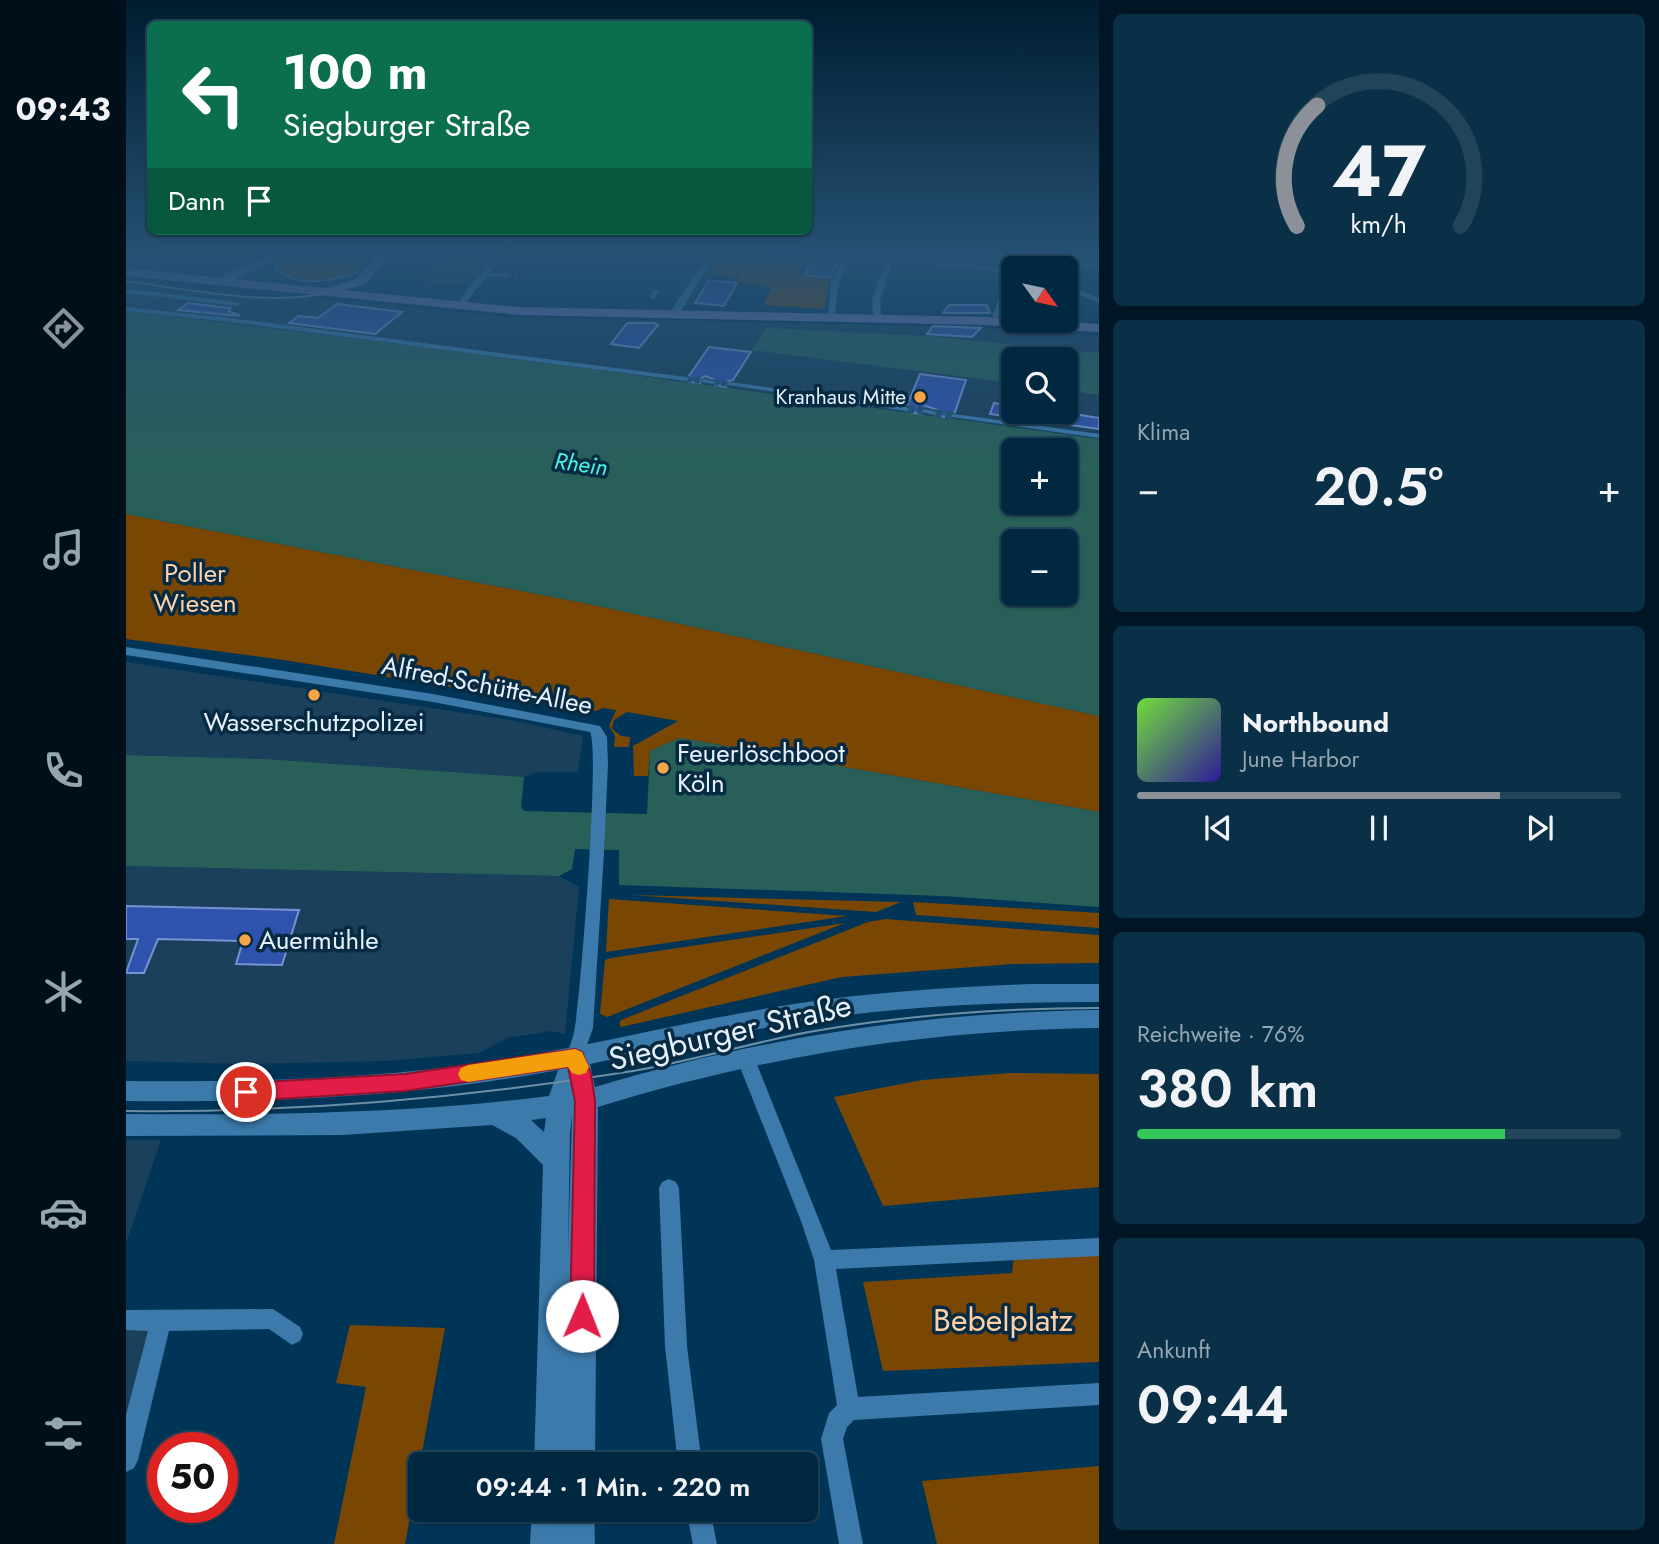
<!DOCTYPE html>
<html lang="de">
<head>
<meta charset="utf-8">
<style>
  :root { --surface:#002841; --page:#0a3048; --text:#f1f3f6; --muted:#95a6b1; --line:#22445a; --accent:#8c9099 }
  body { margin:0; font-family:Jost,sans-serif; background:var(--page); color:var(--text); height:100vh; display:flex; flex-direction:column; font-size:26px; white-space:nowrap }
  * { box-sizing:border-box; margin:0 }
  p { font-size:23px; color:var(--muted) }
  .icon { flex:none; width:38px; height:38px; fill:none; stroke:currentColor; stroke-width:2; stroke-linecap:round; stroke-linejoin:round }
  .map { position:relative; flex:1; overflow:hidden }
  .panel { display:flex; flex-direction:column; gap:14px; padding:14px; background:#001624; width:560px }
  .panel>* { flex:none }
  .banner { position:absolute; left:21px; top:21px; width:665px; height:214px; border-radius:10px; box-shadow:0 2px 5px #0004,0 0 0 2px var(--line); background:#0b6e4f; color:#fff; overflow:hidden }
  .needle { width:46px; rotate:123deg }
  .controls { position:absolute; left:875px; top:256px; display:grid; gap:14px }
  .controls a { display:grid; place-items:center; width:77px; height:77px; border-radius:10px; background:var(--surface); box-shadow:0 2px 5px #0004,0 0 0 2px var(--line); font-size:35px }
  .speed { position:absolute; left:21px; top:1432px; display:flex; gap:14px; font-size:35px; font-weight:700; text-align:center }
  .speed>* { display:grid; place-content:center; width:91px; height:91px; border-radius:50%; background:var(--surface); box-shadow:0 2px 5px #0004,0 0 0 2px var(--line); line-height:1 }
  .speed .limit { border:10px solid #d22; background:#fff; color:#111 }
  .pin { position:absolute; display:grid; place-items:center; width:60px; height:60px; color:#fff; margin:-30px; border:4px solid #fff; border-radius:50%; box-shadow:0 2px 7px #0007 }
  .me { position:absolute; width:77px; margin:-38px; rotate:1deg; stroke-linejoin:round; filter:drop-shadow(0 0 5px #0008) }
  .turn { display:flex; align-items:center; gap:24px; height:147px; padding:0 21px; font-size:32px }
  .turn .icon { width:91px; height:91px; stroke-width:2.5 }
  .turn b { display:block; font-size:49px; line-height:60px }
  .then { display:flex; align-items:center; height:66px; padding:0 21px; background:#0003; gap:14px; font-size:26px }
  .big { font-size:52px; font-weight:600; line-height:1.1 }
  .panel .card { flex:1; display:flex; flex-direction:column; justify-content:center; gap:10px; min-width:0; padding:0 24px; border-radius:10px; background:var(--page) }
  .panel .dial { align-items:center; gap:0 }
  .dial svg { height:182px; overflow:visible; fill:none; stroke:var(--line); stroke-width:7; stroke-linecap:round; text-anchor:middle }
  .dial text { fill:var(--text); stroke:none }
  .song { display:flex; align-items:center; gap:21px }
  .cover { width:84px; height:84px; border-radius:10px; background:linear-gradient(135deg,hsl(100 70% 55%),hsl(250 70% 35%)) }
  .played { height:7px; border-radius:4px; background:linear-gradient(90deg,var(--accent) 75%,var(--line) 75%) }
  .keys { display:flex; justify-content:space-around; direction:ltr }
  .heat { display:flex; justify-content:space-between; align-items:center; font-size:38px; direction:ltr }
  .charge { height:10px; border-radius:5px; background:linear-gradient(90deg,#34c759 76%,var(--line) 0) }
  .trip { position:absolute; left:282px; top:1452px; width:410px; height:70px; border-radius:10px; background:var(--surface); box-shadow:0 2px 5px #0004,0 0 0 2px var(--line); font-weight:600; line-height:70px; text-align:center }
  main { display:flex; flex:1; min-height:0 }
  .dock { display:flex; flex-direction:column; width:126px; justify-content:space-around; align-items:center; background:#00101a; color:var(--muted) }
  .dock .icon { width:49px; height:49px }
  .dock .selected { color:var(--accent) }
  .dock b { font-size:32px; color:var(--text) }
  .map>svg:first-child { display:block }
</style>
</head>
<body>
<main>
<nav class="dock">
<b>09:43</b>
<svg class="icon selected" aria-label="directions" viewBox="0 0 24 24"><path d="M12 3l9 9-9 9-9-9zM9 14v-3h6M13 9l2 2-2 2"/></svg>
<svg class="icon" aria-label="music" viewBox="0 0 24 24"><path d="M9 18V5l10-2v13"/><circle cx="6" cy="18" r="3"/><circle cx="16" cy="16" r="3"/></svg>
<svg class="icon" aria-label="phone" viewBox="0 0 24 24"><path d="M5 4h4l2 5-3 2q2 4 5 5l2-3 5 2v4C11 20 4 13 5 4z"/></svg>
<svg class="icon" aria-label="climate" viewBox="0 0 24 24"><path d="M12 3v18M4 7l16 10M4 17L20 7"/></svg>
<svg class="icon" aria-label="car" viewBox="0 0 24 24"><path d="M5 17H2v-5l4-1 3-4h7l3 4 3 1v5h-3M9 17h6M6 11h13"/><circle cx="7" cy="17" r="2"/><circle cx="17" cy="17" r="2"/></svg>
<svg class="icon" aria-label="filters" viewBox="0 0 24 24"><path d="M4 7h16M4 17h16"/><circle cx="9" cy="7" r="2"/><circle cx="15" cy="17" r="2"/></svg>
</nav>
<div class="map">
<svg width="973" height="1544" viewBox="0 0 973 1544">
  <rect width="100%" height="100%" fill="#003557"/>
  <g fill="#1a405c" fill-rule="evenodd">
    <polygon points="318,256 366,256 345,285 296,282"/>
    <path d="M0 282 146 298H179L388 317 799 326 917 331 973 336V439L513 375 0 311ZM887 359H940V411H887Z"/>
    <polygon points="0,662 390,721 457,736 452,772 412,772 398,777 141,759 0,755"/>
    <polygon points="0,866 433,876 453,887 439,1034 425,1031 381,1038 353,1053 260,1061 118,1064 0,1061"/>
    <polygon points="0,1140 35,1140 0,1243"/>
    <polygon points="0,1327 26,1328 0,1431"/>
  </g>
  <g fill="#7a4703">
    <path d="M171 256H241L227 272C206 279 175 284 155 272L153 266Z"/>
    <polygon points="595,256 673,256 667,270 675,256 681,256 677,260 679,263 671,268 677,275 664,275 704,279 698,309 637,305 647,286 612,283 614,277 585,275"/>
    <polygon points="0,514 468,605 973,716 973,812 554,738 524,751 522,776 508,776 507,746 552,721 501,712 488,720 486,729 495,736 504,737 503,747 488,747 489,736 483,726 490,710 477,708 470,711 158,660 0,639"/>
    <polygon points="506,895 775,902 750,912"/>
    <polygon points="483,899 721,916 480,952"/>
    <polygon points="787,902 973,913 973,928 790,915"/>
    <polygon points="759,919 973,935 973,963 888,964 716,977 495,1027 493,1024 495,1020 742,922"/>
    <polygon points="719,923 481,1017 474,1014 479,960 485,958"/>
    <polygon points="884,1073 973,1074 973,1187 757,1206 708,1097 796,1080"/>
    <polygon points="973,1252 973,1362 757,1371 737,1282 886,1273 888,1256"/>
    <polygon points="224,1325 319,1328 279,1544 208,1544 240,1387 210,1383"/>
    <polygon points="973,1466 973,1544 811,1544 796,1481"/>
  </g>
  <g fill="#286059" fill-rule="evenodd">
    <path d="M0 311 364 355 973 439V716L468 605 0 514ZM887 450H940V502H887ZM887 541H940V593H887Z"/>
    <polygon points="640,328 802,336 973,353 973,395 940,390 940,359 887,359 887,383 626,350"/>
    <polygon points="554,738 973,812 973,907 817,896 493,885 493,850 449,849 446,869 433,876 0,866 0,755 140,759 398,777 395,807 398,811 521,814 524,751"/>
  </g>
  <g fill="#2f53ac" stroke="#7593d2" stroke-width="2">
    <polygon points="687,259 712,262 704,278 678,275"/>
    <polygon points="583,280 611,283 598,306 569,303"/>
    <polygon points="62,303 104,308 103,311 114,316 52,310"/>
    <polygon points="211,304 276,312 249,334 163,323 173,316 192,318"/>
    <polygon points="823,305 861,305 864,313 817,313"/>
    <polygon points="501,323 529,323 532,325 513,348 485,344"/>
    <polygon points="807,326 855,328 846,337 801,334"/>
    <polygon points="583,347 625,352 607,380 601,381 600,387 590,385 592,381 579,376 574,379 574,383 563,382 565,378 563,376"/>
    <polygon points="794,374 840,380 829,412 824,414 823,417 811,416 812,410 800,406 795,409 795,414 783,412 785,408 781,405"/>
    <polygon points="868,403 887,406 887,417 864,414"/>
    <polygon points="893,411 930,411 973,418 973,429 892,418"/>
    <polygon points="0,906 173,910 156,965 110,964 117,941 32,939 18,973 0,973 12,939 0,939"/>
  </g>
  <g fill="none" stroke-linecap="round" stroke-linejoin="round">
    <g stroke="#225170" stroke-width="6" stroke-dasharray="6 2.5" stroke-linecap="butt">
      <polyline points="379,275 393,276"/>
      <polyline points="560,379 578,381"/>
      <polyline points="587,382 604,384"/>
    </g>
    <g stroke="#225170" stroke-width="8" stroke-dasharray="8 3.5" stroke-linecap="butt">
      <polyline points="780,409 799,411"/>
      <polyline points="808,413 828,416"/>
    </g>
    <g fill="#3b7aab" fill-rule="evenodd">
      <polygon points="356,273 379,273 382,275 379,277 358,276 355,274"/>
      <polygon points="0,289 111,302 114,304 111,306 0,293"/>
      <polygon points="528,290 533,291 529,298 527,299 524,297"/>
      <polygon points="0,307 105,318 560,377 563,379 560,381 105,322 0,311"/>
      <polygon points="578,379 590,382 587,384 576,382 575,381"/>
      <polygon points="604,382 780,407 783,409 780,411 602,385 602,383"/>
      <polygon points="799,409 810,412 811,413 808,415 797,412 796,411"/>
      <polygon points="828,414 973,434 973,438 826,417 825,416"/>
    </g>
    <g fill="#3b7aab" fill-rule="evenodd">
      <polygon points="112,256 120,256 135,268 128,270"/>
      <polygon points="370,256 377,256 340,303 334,303 334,299"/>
      <polygon points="581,256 588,256 552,316 546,316 546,309"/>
      <polygon points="718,256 725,256 713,282 709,313 702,315 705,282"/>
      <polygon points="747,256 772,256 887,269 887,280 874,316 870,318 866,316 883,273 767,260 754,300 755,314 751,316 747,314 746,300 760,259"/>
      <polygon points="869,256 895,256 973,265 973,269"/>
      <polygon points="940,284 973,298 973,303 940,289"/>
      <path d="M0 647 307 694 474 726 481 737 482 764 478 853 467 1028 455 1062 449 1064 443 1062 440 1057C443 1047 448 1037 449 1026 455 993 474 748 464 732L307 702 0 655Z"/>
      <polygon points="619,1050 625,1052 628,1057 705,1250 973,1238 973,1256 710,1269 732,1397 973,1383 973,1405 728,1420 721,1427 717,1439 737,1544 713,1544 695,1439 703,1413 711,1405 688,1260 675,1221 610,1057 613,1052"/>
      <polygon points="543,1179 550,1182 553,1188 561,1346 576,1465 552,1465 539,1346 533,1188 536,1182"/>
      <polygon points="147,1309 174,1327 177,1334 174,1341 166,1345 143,1329 43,1331 12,1460 8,1468 0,1472 0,1415 22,1331 0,1330 0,1310"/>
      <polygon points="560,1510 584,1510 591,1544 567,1544"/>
    </g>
    <g fill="#3b7aab" fill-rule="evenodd">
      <path d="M906 984H973V1002C882 1002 791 1005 700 1018 621 1029 543 1048 464 1064L469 1087C637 1037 799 1012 973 1010V1028C799 1030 638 1056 472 1107L469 1465H408L417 1165 390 1138 366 1125 217 1135 0 1136V1114C142 1115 283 1114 423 1096L432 1070C289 1097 145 1103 0 1101V1081C120 1082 241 1080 360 1062 463 1047 564 1020 668 1004 746 992 826 987 906 984ZM446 1115 442 1254 444 1133ZM420 1118 418 1132 405 1120Z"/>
      <polygon points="406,1510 468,1510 469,1544 404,1544"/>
    </g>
    <polygon fill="#7276b6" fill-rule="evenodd" points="143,256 160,256 108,279 200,288 230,279 251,256 264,256 238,285 217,290 393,307 859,317 973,324 973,332 859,325 393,315 0,276 0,268 97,278 98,274"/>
    <g stroke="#6d8fa6" stroke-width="2">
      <path d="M161 256 151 264 150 270C174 288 206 281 232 272"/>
      <path d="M0 281C60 289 171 313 225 284 235 278 243 266 250 256"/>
      <path d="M0 1111C169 1113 340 1098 507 1071 566 1061 624 1043 683 1032 779 1015 876 1008 973 1008"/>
    </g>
  </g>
  <linearGradient id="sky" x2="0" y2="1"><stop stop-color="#001d30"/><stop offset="0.54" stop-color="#265174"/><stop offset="1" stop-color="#265174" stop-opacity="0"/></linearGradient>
  <rect width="973" height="472" fill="url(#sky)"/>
  <polygon fill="#e11d48" stroke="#92132f" stroke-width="2" points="449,1049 456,1052 465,1073 469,1101 468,1316 464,1324 456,1328 447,1324 444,1316 449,1101 442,1067 279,1091 120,1101 113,1098 110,1092 113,1086 120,1083 279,1074"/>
  <polygon fill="#f59e0b" points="449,1049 456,1052 463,1067 460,1073 453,1075 446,1073 442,1067 342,1082 335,1080 332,1074 335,1068 342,1065"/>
  <g fill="#f6a247" stroke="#072a43" stroke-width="2.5">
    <circle cx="794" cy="397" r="7"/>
    <circle cx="188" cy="695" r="7"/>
    <circle cx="537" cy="768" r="7"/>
    <circle cx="119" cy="940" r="7"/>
  </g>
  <g text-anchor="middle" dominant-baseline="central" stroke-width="7" stroke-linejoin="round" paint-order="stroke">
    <g font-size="21" fill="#e4f0fb" stroke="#072a43" text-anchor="end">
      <text x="780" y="397">Kranhaus Mitte</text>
    </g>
    <g font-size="23" font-style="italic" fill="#44f8e6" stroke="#072a43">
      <text transform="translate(455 464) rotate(8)">Rhein</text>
    </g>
    <g font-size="26" fill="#fcd1a9" stroke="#072a43">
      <text x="69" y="573">Poller<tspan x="69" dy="30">Wiesen</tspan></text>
    </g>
    <g font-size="26" fill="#e4f0fb" stroke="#072a43">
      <text transform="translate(361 685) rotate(11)">Alfred-Schütte-Allee</text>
    </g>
    <g font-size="26" fill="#e4f0fb" stroke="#072a43" text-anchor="start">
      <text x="188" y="722" text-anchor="middle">Wasserschutzpolizei</text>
      <text x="551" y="753">Feuerlöschboot<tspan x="551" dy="30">Köln</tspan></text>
      <text x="133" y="940">Auermühle</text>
    </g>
    <g font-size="32" fill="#e4f0fb" stroke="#072a43">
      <text transform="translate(604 1032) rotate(-13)">Siegburger Straße</text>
    </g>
    <g font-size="32" fill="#fcd1a9" stroke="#072a43">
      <text x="877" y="1320">Bebelplatz</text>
    </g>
  </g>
</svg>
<div class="controls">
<a><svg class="needle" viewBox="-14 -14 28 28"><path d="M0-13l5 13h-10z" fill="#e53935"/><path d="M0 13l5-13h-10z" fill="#95a6b1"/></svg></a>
<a><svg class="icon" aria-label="search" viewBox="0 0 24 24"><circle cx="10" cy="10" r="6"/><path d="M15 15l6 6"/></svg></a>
<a>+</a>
<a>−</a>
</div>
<div class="speed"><div class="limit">50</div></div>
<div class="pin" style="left:120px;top:1092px;background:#d93025"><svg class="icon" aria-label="arrive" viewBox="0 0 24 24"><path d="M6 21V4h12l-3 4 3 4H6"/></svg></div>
<svg class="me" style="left:456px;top:1316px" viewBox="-20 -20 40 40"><circle r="19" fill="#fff"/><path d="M0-13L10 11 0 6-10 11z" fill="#e11d48"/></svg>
<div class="trip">09:44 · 1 Min. · 220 m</div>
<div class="banner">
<div class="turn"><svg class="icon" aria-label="left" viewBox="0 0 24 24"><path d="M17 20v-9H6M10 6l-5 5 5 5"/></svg><div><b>100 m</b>Siegburger Straße</div></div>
<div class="then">Dann<svg class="icon" aria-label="arrive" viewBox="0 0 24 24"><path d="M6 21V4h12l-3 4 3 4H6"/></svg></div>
</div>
</div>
<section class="panel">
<div class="card dial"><svg viewBox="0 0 100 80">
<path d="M14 69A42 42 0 1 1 86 69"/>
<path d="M14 69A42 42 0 0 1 23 16" stroke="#8c9099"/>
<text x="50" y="56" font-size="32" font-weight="700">47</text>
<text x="50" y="72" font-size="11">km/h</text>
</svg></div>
<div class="card"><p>Klima</p>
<div class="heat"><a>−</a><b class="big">20.5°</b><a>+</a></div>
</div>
<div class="card">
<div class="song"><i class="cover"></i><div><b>Northbound</b><p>June Harbor</p></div></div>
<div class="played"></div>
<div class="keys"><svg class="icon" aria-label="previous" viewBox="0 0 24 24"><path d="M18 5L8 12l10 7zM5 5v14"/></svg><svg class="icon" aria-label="pause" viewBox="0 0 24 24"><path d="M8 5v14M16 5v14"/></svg><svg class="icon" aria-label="next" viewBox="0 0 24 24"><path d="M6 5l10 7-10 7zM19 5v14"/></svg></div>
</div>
<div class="card"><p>Reichweite · 76%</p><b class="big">380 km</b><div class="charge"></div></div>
<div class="card"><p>Ankunft</p><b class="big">09:44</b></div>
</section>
</main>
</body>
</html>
